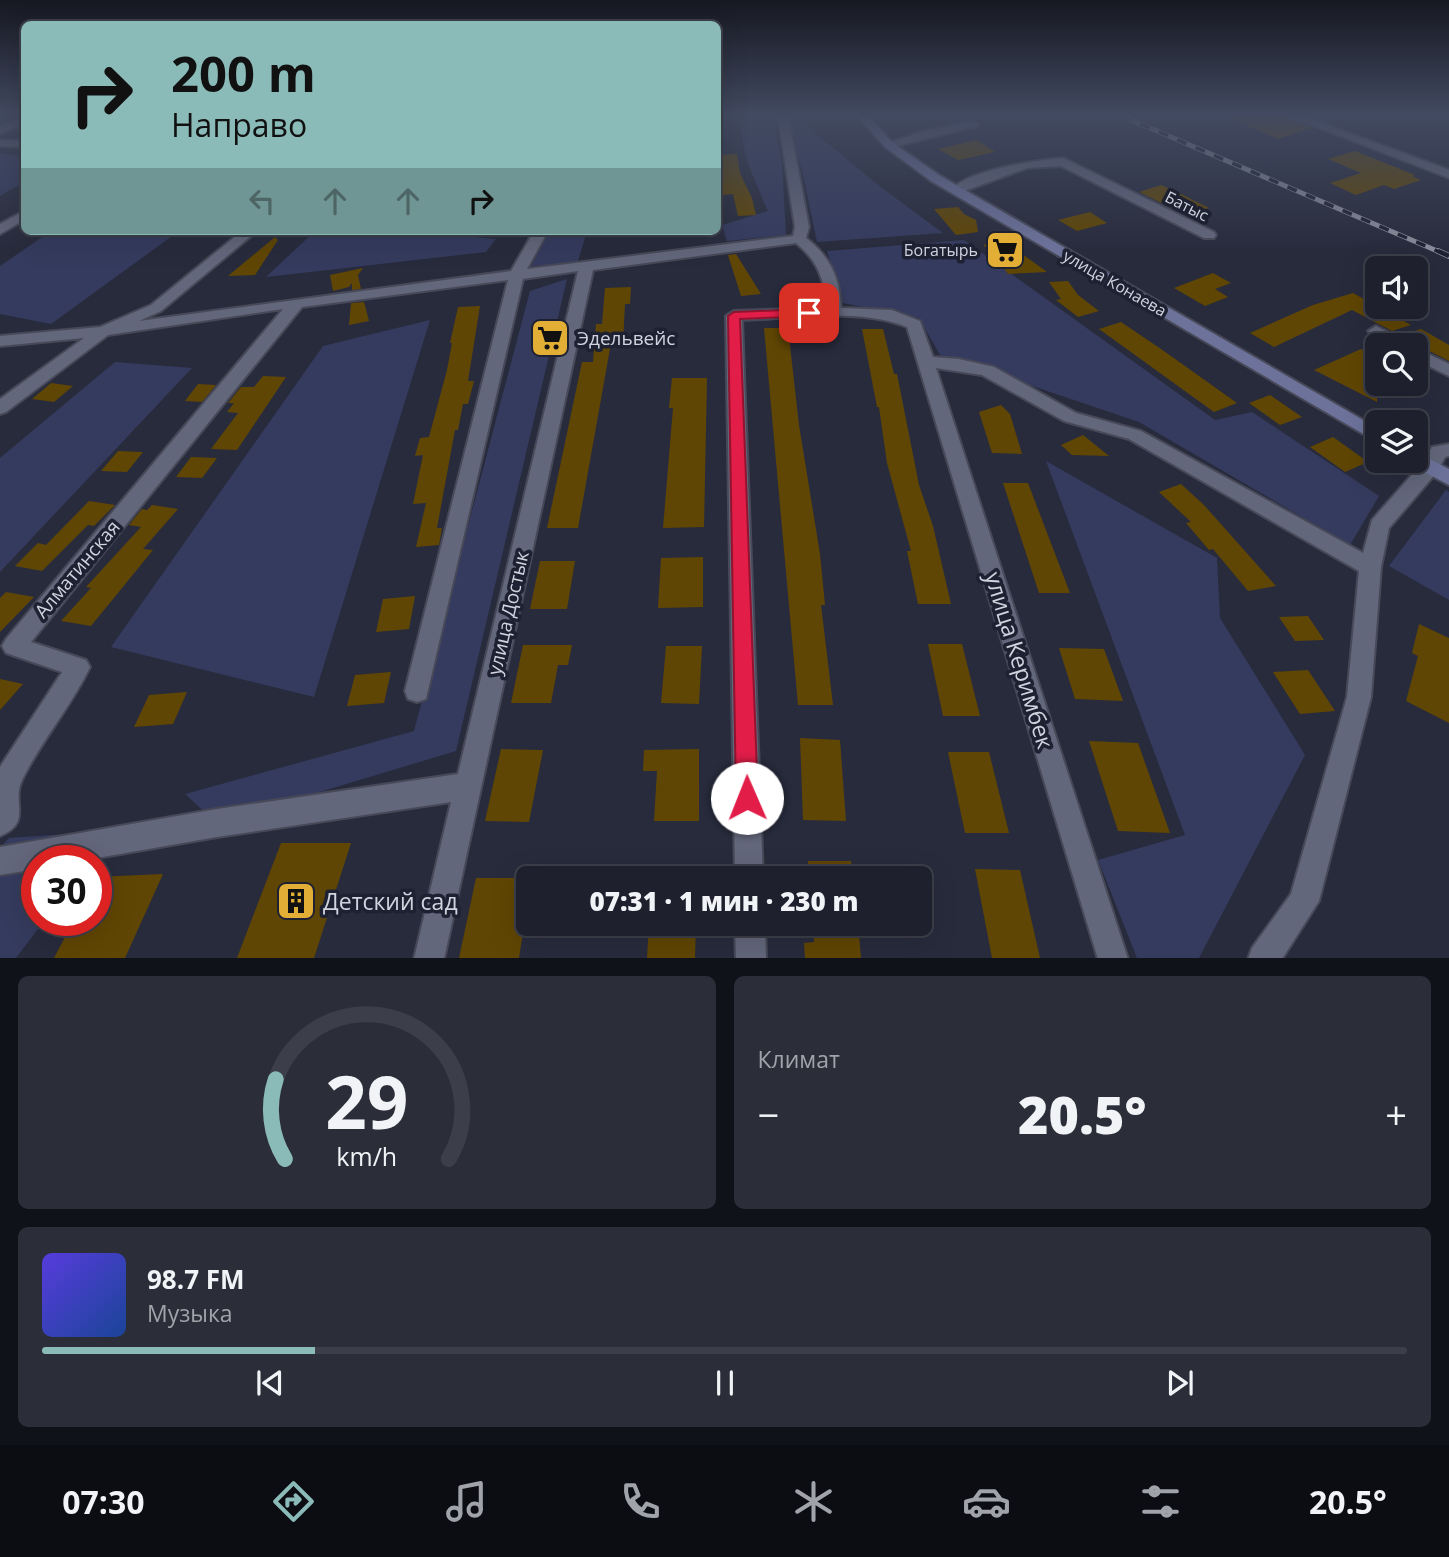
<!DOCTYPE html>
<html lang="ru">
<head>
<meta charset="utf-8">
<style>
  :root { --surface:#1e202d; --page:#2b2d39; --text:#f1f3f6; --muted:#a1a3aa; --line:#3c3e49; --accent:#8bbbb9 }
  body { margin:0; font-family:"Open Sans",sans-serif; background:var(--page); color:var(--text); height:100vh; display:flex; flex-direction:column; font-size:26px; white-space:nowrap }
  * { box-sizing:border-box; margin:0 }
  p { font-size:23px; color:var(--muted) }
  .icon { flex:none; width:38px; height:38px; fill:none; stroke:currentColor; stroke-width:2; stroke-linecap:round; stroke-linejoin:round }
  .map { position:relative; height:958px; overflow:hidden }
  .panel { display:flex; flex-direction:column; gap:18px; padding:18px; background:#101219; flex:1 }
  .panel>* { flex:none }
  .hud { position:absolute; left:21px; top:21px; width:700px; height:214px; border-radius:10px; box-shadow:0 7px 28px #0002,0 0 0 2px var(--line); background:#8bbbb9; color:#111; overflow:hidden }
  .fabs { position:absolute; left:1365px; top:256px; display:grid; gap:14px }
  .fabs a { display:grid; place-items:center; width:63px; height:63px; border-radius:10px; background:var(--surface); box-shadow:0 7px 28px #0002,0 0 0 2px var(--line); font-size:35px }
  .speed { position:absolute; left:21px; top:845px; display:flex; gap:14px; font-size:35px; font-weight:700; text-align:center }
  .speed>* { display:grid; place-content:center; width:91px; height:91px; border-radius:50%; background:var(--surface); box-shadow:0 7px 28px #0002,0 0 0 2px var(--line); line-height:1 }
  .speed .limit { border:10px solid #d22; background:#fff; color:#111 }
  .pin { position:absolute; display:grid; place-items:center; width:60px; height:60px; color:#fff; margin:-30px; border-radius:14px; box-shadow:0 4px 10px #0006 }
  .me { position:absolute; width:77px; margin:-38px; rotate:359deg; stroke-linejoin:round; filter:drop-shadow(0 0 5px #0008) }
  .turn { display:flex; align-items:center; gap:24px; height:147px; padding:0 35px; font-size:32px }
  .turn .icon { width:91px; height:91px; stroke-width:2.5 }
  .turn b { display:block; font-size:49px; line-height:60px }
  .lanes { display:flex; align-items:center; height:66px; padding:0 35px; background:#0003; justify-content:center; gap:35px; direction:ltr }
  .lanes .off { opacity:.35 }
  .big { font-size:52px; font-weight:800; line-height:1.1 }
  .panel .card { flex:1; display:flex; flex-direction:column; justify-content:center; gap:10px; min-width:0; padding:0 24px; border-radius:10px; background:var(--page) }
  .panel .dial { align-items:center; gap:0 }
  .dial svg { height:182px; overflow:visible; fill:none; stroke:var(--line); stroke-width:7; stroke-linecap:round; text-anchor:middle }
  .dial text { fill:var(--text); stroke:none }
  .song { display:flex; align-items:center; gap:21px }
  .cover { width:84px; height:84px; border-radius:10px; background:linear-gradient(135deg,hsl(250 70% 55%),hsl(220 70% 35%)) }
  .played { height:7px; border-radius:4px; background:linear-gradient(90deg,var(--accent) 20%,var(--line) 20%) }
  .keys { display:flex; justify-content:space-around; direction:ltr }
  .heat { display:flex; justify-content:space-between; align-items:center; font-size:38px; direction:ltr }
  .panel .tiles { flex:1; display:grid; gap:18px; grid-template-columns:1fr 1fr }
  .card:last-child { grid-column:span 2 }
  .trip { position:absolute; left:516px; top:866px; width:416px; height:70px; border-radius:10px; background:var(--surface); box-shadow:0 7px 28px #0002,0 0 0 2px var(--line); font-weight:800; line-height:70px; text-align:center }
  .tabs { display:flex; height:112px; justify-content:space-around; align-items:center; background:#0c0d12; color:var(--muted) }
  .tabs .icon { width:49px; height:49px }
  .tabs .active { color:var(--accent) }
  .tabs b { font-size:32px; color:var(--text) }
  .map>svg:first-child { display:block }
</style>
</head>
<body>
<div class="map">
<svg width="1449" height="959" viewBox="0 0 1449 959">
  <rect width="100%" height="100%" fill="#282b3c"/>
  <g fill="#353b5e">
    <path d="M741 116H802L803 123 878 185 943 233 817 242 803 174 787 121 774 120 782 163 786 235 727 241 722 225 768 211C755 181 739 150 741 116Z"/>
    <polygon points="0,153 24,157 24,182 0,196"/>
    <polygon points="51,231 179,231 51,324 0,314 0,266"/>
    <polygon points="315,231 478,231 475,237 496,239 486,252 266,277"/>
    <polygon points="550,231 587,231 577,264 531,266"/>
    <polygon points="964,240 1215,420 1252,412 1379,496 1350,545 1139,422 940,355 919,318 843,303 827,251"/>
    <polygon points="567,279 456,751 217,823 185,794 414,731 530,291"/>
    <polygon points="430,320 314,697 111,647 323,346"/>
    <polygon points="115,362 192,368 0,572 0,458"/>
    <polygon points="1046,461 1217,558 1220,618 1305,755 1199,958 1137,958 1098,860 1185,835"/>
    <polygon points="1446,490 1449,492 1449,600 1389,566"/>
    <polygon points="111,831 88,861 37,861 37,920 44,921 16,958 0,959 0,848 9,838"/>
  </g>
  <g fill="#604604">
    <polygon points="1225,116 1285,116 1312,128 1278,139"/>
    <polygon points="977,140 995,152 958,160 938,149"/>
    <polygon points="1355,151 1415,175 1412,176 1421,180 1394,189 1384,185 1356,195 1330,183 1361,173 1328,159"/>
    <polygon points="737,154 740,173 752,198 756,215 738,216 733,194 722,195 718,155"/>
    <polygon points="1161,185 1179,193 1209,208 1186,215 1139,192"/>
    <polygon points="958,207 964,214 976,220 978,232 956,235 934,209"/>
    <polygon points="1090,212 1107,223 1077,231 1058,220"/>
    <polygon points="275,237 278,240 255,275 228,276"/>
    <polygon points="1003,240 1047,272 1008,274 995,254 983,245"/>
    <polygon points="736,254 761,294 741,296 728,255"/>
    <polygon points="363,268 358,275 361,289 352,290 352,283 349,287 333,291 330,275"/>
    <polygon points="1213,273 1231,283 1215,289 1228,297 1205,306 1174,288"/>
    <polygon points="1068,281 1078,295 1099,311 1078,317 1056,300 1061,299 1049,282"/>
    <polygon points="631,287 630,304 625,304 623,343 611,343 578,528 547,528 582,362 593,362 596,324 602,324 605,288"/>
    <polygon points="1353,293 1411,325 1392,331 1352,310 1274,347 1250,333 1313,305"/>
    <polygon points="364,302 369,321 349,325 351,303"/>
    <polygon points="480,306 468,381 474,381 468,404 463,404 458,430 455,430 437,528 442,528 439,545 416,547 426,503 413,504 423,455 415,456 420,438 429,437 447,370 452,343 450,343 458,307"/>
    <polygon points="1121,322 1161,349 1237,403 1214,412 1099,329"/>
    <polygon points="562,326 557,346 533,347 537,327"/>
    <polygon points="764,328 788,328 799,425 820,554 825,605 821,605 833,705 798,705"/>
    <polygon points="862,329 883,329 894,374 897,374 919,485 933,526 951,604 918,604 907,551 911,551 887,463 879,407 877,407"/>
    <polygon points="1421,329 1449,345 1449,361 1400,336"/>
    <polygon points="1361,349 1377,359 1377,402 1314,370"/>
    <polygon points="263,376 286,377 237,450 211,449 238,413 227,412 234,403 228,403 241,387 254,387"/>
    <polygon points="672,378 707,378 704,527 663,528 673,408 669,408"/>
    <polygon points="51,383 73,386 54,402 32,399"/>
    <polygon points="198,384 216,385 202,402 185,401"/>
    <polygon points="1270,395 1302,417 1280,425 1249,403"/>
    <polygon points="1001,405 1010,414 1022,454 992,453 979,412"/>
    <polygon points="1083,435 1109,456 1072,455 1061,445"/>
    <polygon points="1333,437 1368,462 1345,472 1310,447"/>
    <polygon points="118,451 143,452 127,472 101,471"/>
    <polygon points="191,457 217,458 202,478 176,477"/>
    <polygon points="1003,483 1028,483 1070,593 1039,593"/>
    <polygon points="1181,484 1204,505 1276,586 1248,591 1213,549 1209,550 1186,523 1191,522 1159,492"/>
    <polygon points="89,501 115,505 94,526 88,525 42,571 15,566 38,543 46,545"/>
    <polygon points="152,505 178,509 143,549 153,550 91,626 61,621 91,588 86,587 141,527 129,525 142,509 147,510"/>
    <polygon points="703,557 703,607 658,608 661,558"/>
    <polygon points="540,561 575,561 567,609 530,609"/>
    <polygon points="6,592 34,597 0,632 0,598"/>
    <polygon points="415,596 409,629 376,632 383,599"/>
    <polygon points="1308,616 1324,640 1295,641 1279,617"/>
    <polygon points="1419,624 1449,638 1449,723 1406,701 1418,656 1412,653"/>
    <polygon points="928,644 962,644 980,716 943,716"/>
    <polygon points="523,645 572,645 568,665 558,665 551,703 511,703"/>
    <polygon points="666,646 702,646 699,704 661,703"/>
    <polygon points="1059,648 1104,649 1123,701 1075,699"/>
    <polygon points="1308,670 1335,711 1300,714 1273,672"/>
    <polygon points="391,672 384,703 347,706 355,675"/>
    <polygon points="0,679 23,684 0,710"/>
    <polygon points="187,692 173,724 134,727 149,695"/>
    <polygon points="800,738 840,740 846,821 803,820"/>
    <polygon points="1089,741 1138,743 1170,833 1118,831"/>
    <polygon points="501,749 543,750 529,822 485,821"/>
    <polygon points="699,749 699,821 654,821 657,771 643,771 644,750"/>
    <polygon points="948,752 989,752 1009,833 965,833"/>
    <polygon points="281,843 351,843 314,958 237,958"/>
    <polygon points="808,861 851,861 853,878 809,878"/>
    <polygon points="975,869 1020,870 1040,958 992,958"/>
    <polygon points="163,874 125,958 54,958 74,920 96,920 96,877"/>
    <polygon points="476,878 528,878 528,900 519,958 459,958"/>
    <polygon points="649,924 696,924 695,958 647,958"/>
    <polygon points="813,924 858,924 861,958 805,958 804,943 814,942"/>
  </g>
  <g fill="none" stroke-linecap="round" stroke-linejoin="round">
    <defs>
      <g id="minor">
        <path d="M778 116H788L809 227 806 238C830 256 840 278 841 308L892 310 920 321 933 357 959 359 994 367 1076 413 1141 431 1363 553 1372 520 1423 462 1432 447 1449 444V456L1445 457 1437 472 1389 528 1381 567 1371 697 1319 901 1282 959H1248L1252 948 1291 894 1347 697 1359 571 1129 439 1064 421 982 375 936 368 1128 959H1098L907 327C861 308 792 318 742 320L763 878H735L726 316 734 311 826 308C825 280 818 261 796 243L593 270 444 959H414L451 802 217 837 80 861H37V869L0 875V847L217 809 458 774 578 271 523 279 426 699 417 702 408 699 405 691 508 280 302 307 31 642 86 660 90 667C71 707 41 741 22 780 11 803 33 822 0 836V767L62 672 6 653 2 646 6 639 283 309 108 335 6 412 0 414V399L84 338 0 346V336L100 327 151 305 242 231H257L161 311 139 321 511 271 534 231H548L527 269 793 236 795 227Z"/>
        <polygon points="1288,116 1303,116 1449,170 1449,178"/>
        <polygon points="24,117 24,124 0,134 0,127"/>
        <polygon points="973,121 978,124 977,126 889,148 883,145 920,132"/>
        <polygon points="0,140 24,141 24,147 0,146"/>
        <path d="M1063 158 1214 232 1216 235 1214 238H1204L1061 166 1027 168 956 194 950 190C972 169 1033 161 1063 158Z"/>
        <polygon points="24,211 24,220 0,234 0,224"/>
        <polygon points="1376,326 1407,342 1409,345 1389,345 1368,331"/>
        <polygon points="1416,348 1449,364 1449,376 1416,360"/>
        <polygon points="735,924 765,924 766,959 736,959"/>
      </g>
      <g id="secondary">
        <polygon points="857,116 868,116 893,143 939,175 1377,428 1377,442 931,181 885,147"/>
        <polygon points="1416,452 1449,469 1449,485 1409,464 1407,460 1416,460"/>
      </g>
    </defs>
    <use href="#minor" stroke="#474958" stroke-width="4"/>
    <use href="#secondary" stroke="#474958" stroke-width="4"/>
    <use href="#minor" fill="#63677b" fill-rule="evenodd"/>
    <use href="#secondary" fill="#6c729a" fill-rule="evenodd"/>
    <defs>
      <polyline id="rail-far1" points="1122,116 1442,253"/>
      <polyline id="rail" points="1438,251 1449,256"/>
    </defs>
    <use href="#rail-far1" stroke="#888b99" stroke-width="5"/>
    <use href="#rail" stroke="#888b99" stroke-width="6"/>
    <use href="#rail-far1" stroke="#1e2132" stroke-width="3.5" stroke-dasharray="10" stroke-linecap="butt"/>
    <use href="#rail" stroke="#1e2132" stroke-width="4.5" stroke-dasharray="13" stroke-linecap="butt"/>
  </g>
  <linearGradient id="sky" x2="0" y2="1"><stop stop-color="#161821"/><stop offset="0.46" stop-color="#424a61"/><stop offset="1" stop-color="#424a61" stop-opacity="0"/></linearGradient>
  <rect width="1449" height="250" fill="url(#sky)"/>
  <polygon fill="#e11d48" stroke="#92132f" stroke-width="2" points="809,309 815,313 814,316 740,319 758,798 755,806 747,809 739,806 736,798 728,316 734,312"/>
  <defs>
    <symbol id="supermarket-square" viewBox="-11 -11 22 22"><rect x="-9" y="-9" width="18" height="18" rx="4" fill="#e3ae35" stroke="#1e2132"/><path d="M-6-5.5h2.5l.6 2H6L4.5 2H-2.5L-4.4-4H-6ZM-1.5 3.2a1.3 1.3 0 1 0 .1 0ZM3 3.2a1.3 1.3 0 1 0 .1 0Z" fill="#111"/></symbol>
    <symbol id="building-square" viewBox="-11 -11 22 22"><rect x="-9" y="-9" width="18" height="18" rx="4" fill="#e3ae35" stroke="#1e2132"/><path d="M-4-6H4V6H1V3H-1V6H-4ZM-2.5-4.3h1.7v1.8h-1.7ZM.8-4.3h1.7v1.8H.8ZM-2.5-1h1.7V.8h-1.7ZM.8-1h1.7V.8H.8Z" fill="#111"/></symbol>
  </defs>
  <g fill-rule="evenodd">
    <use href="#supermarket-square" x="983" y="228" width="44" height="44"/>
    <use href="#supermarket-square" x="528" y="316" width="44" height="44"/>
    <use href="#building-square" x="274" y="879" width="44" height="44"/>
  </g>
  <g text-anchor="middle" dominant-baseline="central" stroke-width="7" stroke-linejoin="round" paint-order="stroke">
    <g font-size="16" fill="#d1d4df" stroke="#1e2132">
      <text transform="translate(1187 206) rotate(27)">Батыс</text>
      <text transform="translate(1115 283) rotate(30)">улица Конаева</text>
    </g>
    <g font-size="16" fill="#d1d4df" stroke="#1e2132" text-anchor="end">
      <text x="978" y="250">Богатырь</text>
    </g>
    <g font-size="19" fill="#d1d4df" stroke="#1e2132" text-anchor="start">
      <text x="577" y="338">Эдельвейс</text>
    </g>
    <g font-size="19" fill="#d1d4df" stroke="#1e2132">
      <text transform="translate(77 569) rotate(-50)">Алматинская</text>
      <text transform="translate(508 613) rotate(-77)">улица Достык</text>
    </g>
    <g font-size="23" fill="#d1d4df" stroke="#1e2132">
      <text transform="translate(1020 660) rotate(73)">улица Керимбек</text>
    </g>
    <g font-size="23" fill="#d1d4df" stroke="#1e2132" text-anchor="start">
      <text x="323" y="901">Детский сад</text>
    </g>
  </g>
</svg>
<div class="fabs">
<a><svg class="icon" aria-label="sound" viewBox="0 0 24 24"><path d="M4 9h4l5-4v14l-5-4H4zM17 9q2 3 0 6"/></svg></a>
<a><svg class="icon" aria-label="search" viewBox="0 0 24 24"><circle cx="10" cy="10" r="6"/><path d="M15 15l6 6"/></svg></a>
<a><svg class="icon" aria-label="layers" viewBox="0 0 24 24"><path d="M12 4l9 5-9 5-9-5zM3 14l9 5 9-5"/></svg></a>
</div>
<div class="speed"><div class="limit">30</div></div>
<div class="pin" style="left:809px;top:313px;background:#d93025"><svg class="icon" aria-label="arrive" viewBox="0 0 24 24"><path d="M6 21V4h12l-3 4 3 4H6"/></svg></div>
<svg class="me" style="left:747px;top:798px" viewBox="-20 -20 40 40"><circle r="19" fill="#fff"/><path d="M0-13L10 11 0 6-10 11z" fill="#e11d48"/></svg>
<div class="trip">07:31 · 1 мин · 230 m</div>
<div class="hud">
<div class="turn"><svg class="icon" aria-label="right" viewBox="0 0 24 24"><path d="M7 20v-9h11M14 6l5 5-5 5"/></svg><div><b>200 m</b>Направо</div></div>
<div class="lanes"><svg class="icon off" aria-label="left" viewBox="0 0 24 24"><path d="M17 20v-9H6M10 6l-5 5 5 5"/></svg><svg class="icon off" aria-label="ahead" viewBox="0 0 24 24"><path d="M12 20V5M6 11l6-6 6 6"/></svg><svg class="icon off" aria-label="ahead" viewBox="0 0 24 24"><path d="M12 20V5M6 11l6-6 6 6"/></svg><svg class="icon" aria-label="right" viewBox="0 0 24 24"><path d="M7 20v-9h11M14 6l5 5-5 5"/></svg></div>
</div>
</div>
<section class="panel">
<div class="tiles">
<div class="card dial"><svg viewBox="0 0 100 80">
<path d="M14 69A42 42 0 1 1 86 69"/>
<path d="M14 69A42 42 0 0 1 10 34" stroke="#8bbbb9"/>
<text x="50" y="56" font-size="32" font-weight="700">29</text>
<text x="50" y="72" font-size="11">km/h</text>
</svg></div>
<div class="card"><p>Климат</p>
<div class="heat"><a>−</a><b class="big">20.5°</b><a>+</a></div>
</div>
<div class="card">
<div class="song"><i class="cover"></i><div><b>98.7 FM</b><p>Музыка</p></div></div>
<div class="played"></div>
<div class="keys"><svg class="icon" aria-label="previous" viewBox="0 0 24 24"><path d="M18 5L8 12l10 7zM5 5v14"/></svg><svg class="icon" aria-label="pause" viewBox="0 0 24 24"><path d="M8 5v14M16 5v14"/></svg><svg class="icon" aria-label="next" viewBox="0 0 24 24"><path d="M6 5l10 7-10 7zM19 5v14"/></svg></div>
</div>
</div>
</section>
<nav class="tabs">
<b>07:30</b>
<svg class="icon active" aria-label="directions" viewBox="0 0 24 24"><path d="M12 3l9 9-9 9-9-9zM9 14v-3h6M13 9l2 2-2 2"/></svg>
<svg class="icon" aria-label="music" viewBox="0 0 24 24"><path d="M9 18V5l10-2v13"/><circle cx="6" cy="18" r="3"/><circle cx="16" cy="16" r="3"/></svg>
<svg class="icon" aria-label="phone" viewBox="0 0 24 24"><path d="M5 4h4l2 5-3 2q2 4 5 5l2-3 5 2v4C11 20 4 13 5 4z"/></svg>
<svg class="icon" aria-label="climate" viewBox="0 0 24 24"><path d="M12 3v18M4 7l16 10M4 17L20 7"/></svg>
<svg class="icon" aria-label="car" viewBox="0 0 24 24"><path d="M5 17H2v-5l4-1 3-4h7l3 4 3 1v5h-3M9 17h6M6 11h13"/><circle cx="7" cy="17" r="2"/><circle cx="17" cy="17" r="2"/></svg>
<svg class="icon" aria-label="filters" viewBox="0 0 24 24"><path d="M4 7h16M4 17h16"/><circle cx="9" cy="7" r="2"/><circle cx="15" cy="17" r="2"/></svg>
<b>20.5°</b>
</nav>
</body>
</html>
